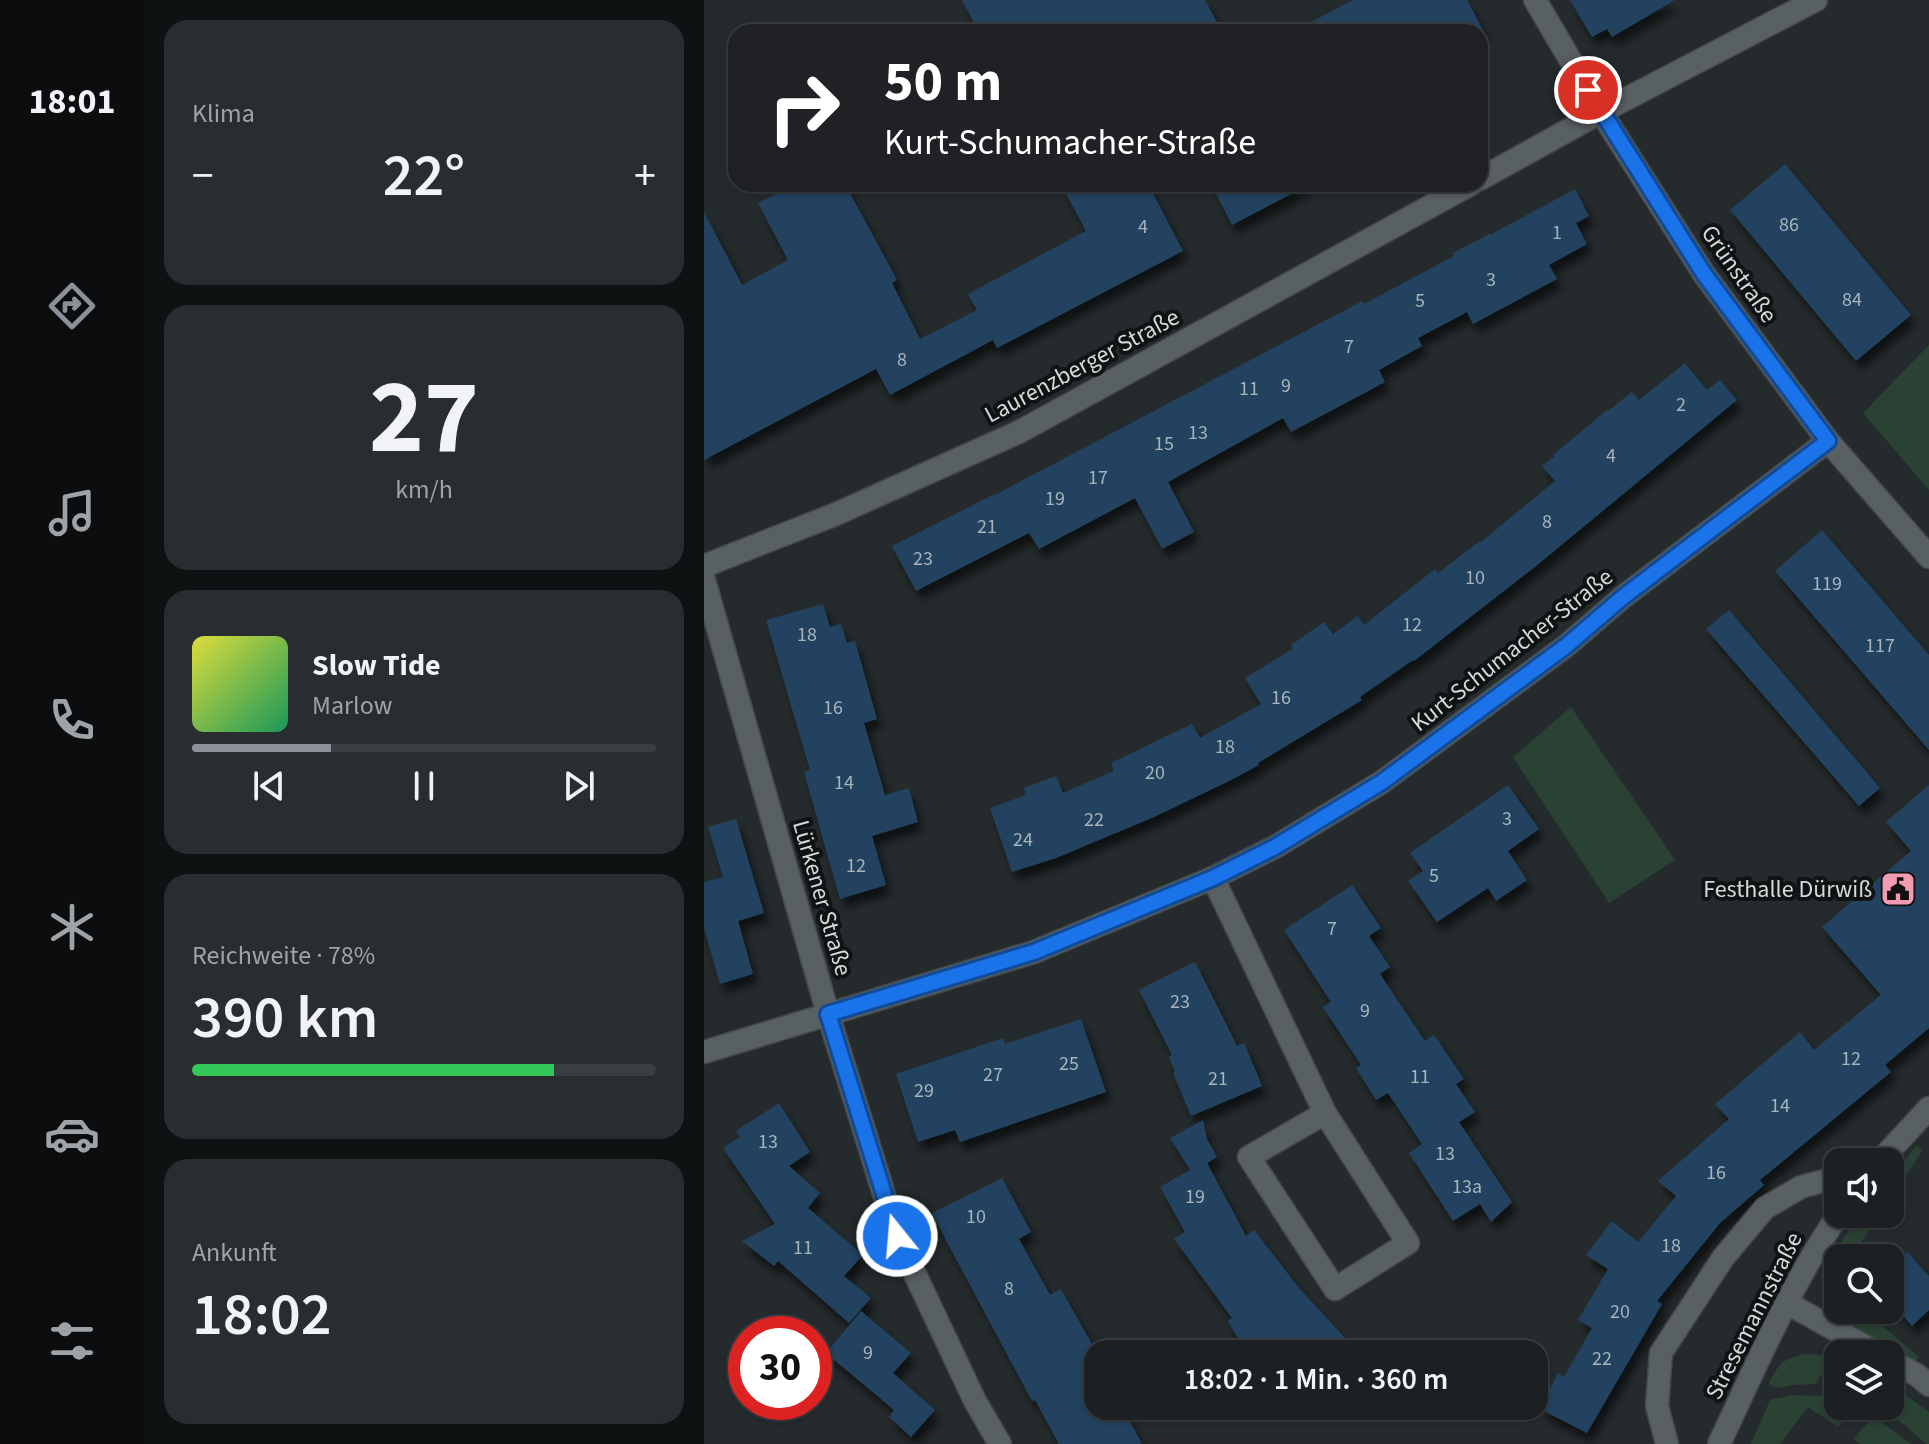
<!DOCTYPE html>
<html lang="de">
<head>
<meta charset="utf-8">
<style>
  :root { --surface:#1c2022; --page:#292d2f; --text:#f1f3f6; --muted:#a0a3a5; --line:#3a3e40; --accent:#8c9099 }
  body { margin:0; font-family:"Source Sans 3",sans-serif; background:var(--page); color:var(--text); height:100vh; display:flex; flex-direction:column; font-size:30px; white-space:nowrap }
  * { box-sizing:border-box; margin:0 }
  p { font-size:26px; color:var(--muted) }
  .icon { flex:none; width:44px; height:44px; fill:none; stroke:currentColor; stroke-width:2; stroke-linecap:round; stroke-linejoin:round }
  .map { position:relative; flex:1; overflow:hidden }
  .side { display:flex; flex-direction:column; gap:20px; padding:20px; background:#0f1213; width:560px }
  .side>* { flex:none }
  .banner { position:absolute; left:24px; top:24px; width:760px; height:168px; border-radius:24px; box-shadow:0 2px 6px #0004,0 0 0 2px var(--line); background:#202124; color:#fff; overflow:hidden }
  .tools { position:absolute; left:1120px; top:1148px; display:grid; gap:16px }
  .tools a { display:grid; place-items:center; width:80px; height:80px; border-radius:16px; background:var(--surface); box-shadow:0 2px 6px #0004,0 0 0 2px var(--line); font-size:40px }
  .speed { position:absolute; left:24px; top:1316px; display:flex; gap:16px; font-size:40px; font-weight:700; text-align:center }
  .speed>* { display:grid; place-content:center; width:104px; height:104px; border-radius:50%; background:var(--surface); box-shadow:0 2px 6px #0004,0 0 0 2px var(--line); line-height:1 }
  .speed .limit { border:12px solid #d22; background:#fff; color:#111 }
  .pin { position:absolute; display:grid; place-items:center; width:68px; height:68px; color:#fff; margin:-34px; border:4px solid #fff; border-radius:50%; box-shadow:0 2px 8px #0007 }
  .me { position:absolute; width:88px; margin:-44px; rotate:343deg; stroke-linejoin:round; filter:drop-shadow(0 0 6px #0008) }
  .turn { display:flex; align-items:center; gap:28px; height:168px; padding:0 24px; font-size:36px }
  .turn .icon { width:104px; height:104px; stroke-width:2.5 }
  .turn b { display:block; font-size:56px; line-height:68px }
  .big { font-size:60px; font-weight:600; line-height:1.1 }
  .side .card { flex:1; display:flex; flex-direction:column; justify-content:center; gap:12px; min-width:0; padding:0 28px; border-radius:24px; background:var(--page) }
  .side .dial { align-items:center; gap:0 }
  .dial b { font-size:104px; line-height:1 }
  .song { display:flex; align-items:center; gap:24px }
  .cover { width:96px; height:96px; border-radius:12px; background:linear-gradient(135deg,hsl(60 70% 55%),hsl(150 70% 35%)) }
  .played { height:8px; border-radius:4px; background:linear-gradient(90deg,var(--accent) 30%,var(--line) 30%) }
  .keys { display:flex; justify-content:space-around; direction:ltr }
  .heat { display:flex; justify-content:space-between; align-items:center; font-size:44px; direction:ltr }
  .charge { height:12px; border-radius:6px; background:linear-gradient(90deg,#34c759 78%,var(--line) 0) }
  .trip { position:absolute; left:380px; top:1340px; width:464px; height:80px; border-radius:24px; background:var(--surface); box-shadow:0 2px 6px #0004,0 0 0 2px var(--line); font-weight:600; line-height:80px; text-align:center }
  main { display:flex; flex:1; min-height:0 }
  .tabs { display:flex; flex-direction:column; width:144px; justify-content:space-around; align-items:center; background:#0b0d0e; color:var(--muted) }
  .tabs .icon { width:56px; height:56px }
  .tabs .current { color:var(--accent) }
  .tabs b { font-size:36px; color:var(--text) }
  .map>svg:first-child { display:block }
</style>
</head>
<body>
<main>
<nav class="tabs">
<b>18:01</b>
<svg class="icon current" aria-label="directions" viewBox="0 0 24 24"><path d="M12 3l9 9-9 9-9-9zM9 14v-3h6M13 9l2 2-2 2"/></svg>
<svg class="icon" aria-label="music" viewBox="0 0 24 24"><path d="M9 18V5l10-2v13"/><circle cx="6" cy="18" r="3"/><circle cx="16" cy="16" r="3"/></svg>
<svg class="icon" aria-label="phone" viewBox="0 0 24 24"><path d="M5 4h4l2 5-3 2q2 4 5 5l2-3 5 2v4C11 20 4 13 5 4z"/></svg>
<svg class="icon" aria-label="climate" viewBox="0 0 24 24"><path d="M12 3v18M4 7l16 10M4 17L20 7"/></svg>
<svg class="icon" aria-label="car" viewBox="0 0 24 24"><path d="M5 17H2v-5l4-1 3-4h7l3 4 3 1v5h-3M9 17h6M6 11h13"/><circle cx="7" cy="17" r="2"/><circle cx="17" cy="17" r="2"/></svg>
<svg class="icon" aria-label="filters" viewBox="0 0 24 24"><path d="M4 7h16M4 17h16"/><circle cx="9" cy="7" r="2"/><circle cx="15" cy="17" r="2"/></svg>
</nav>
<section class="side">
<div class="card"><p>Klima</p>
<div class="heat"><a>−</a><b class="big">22°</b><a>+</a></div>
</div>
<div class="card dial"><b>27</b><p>km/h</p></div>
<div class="card">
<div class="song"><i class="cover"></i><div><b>Slow Tide</b><p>Marlow</p></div></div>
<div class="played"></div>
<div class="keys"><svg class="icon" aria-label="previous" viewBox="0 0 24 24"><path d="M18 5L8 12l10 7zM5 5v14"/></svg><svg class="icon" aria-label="pause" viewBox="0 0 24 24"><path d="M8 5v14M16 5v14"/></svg><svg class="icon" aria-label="next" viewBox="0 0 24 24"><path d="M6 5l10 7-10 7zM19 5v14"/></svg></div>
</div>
<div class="card"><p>Reichweite · 78%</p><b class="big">390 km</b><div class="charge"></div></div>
<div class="card"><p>Ankunft</p><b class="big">18:02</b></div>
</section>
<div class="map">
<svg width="1225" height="1444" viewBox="0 0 1225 1444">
  <defs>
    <filter id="shadow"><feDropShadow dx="5" dy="9" stdDeviation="4" flood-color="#0009"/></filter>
  </defs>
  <rect width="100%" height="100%" fill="#252b2d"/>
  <g fill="#294234">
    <polygon points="1225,345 1225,490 1159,413"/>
    <polygon points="867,707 971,860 905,903 809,757"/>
    <polygon points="1213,1145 1218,1151 1186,1199 1186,1178"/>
    <polygon points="1158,1214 1176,1214 1147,1258 1134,1258 1134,1277 1125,1268 1139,1239"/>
    <polygon points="1161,1311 1215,1357 1208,1367 1152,1329"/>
    <path d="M1102 1354 1118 1355 1125 1360 1112 1384 1088 1385 1074 1388 1067 1386 1065 1382C1077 1361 1079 1359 1102 1354Z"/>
    <polygon points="1186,1384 1225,1412 1225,1444 1222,1444 1201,1425 1171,1406 1186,1406"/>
    <polygon points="1089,1395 1118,1396 1134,1402 1134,1406 1150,1408 1134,1427 1104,1407 1076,1444 1047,1444 1066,1400"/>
    <polygon points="1169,1416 1207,1444 1156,1444 1150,1439"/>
  </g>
  <g fill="#214360" filter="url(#shadow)">
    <polygon points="258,0 501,0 518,32 275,32"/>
    <polygon points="649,0 763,0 780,32 588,32"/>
    <polygon points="866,0 971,0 908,37 903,29 888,37"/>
    <polygon points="1081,164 1207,315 1152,361 1026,210"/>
    <polygon points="91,184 141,184 193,280 188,283 216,339 273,310 264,294 382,231 357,184 444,184 479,251 293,348 289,340 186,395 172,369 0,460 0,212 38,285 84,260 54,203"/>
    <polygon points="507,184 606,184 528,225"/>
    <polygon points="871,189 885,216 872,223 883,244 845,265 853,279 769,324 763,312 714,338 718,346 675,370 681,382 587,432 579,418 464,482 490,532 458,549 431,498 335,549 325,533 212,591 188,546 289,495 289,496 634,314 658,301 660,304 750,256 749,253 785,234 786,235"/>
    <polygon points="981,363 1003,390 1016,380 1033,400 832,566 710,661 709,660 656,697 658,700 554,763 555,765 527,780 450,817 352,858 308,872 286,808 322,795 320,788 352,776 359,793 410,771 407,763 488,724 496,738 557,704 541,678 589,649 587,645 620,622 629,634 654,616 660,625 731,569 734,573 776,541 777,542 851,481 838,466 851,456 849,455 903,410 904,411 928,392 935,400"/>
    <polygon points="1118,530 1225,655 1225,750 1071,571"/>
    <polygon points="119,604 126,627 137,624 143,643 151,641 173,719 160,723 181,795 205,788 214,822 168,836 182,885 136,899 100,772 106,770 62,620"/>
    <polygon points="1025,610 1176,788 1155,806 1002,629"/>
    <polygon points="804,785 835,829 804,851 823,880 792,901 784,888 733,922 704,881 719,871 706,853"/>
    <polygon points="1225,785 1225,1028 1181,1065 1187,1072 1056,1180 1060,1185 1016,1223 953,1301 958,1304 883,1433 836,1409 854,1373 860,1377 888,1328 874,1320 904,1269 882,1255 908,1221 934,1242 972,1196 954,1181 1025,1119 1011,1104 1096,1032 1110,1050 1177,995 1118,927 1207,851 1182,822"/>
    <polygon points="32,819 60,913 34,921 49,974 16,984 0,928 0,882 19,877 4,827"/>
    <polygon points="648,885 677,928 665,936 686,967 676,974 721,1041 730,1035 760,1079 752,1084 771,1112 755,1122 808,1202 787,1222 776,1204 749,1221 705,1153 718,1144 684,1093 672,1100 652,1068 657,1065 619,1007 627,1002 580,930"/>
    <polygon points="491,962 533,1046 540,1043 558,1086 487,1116 469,1073 471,1072 465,1057 468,1055 435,990"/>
    <polygon points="377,1019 402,1092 256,1142 251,1130 214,1142 192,1074 299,1038 301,1044"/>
    <polygon points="75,1103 106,1152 85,1166 116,1193 104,1208 159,1255 140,1276 167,1298 145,1323 74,1261 70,1266 38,1241 71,1224 19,1148 36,1137 32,1131"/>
    <polygon points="499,1120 503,1139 513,1157 503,1163 542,1236 550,1230 595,1288 641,1338 623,1354 549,1354 533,1337 524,1321 528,1318 470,1239 481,1232 456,1187 486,1170 466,1138"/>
    <polygon points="298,1178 327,1232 315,1239 346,1295 357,1289 394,1355 394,1406 418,1406 438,1444 355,1444 331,1400 328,1401 244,1244 228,1213"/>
    <polygon points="1203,1252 1225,1276 1225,1310 1208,1326 1186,1301 1186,1268"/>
    <polygon points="157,1311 207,1353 189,1373 231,1410 207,1437 185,1417 190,1410 122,1353"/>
  </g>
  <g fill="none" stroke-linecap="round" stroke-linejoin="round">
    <defs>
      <g id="minor">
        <polyline points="831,0 897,112 1000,274 1124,441 1225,557"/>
        <polyline points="776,179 897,112 1112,0"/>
        <polyline points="0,566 132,514 315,432 767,184"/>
        <polyline points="0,580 124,1014 193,1236 271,1401 296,1444"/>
        <polyline points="509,878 621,1113"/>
        <polyline points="0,1052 330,952 509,878 571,847 678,782 862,646 919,597 1124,441"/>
        <polygon points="621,1113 704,1243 631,1289 545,1157"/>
        <polyline points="1175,1162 1225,1108"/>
        <polyline points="1083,1303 1175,1354"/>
        <polyline points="1186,1360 1213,1375 1225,1385"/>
        <polyline points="963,1444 953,1406 957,1353 1019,1258 1061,1208 1097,1187 1134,1177"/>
        <path d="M1015 1444C1052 1366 1086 1285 1135 1214"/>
      </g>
    </defs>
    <use href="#minor" stroke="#424648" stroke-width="25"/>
    <use href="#minor" stroke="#596062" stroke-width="22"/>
  </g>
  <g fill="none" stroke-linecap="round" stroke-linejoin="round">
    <defs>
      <polyline id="route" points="193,1236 124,1014 330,952 509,878 571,847 678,782 862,646 919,597 1124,441 1000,274 884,90"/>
    </defs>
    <use href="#route" stroke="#114b97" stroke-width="20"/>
    <use href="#route" stroke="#1a73e8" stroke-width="14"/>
  </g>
  <defs>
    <symbol id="civic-square" viewBox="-11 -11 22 22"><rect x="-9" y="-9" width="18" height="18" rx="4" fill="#f19ab2" stroke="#101314"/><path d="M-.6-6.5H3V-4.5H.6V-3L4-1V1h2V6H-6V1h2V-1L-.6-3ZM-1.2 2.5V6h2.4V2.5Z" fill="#111"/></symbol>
  </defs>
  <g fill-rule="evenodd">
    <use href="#civic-square" x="1174" y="869" width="40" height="40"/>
  </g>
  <g text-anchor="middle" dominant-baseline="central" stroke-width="8" stroke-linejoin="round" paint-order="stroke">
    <g font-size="20" fill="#a8b4bc">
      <text x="1085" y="225">86</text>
      <text x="439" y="227">4</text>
      <text x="853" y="233">1</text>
      <text x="787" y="280">3</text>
      <text x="1148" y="300">84</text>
      <text x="716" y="301">5</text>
      <text x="645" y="347">7</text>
      <text x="198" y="360">8</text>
      <text x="582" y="386">9</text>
      <text x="545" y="389">11</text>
      <text x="977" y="405">2</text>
      <text x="494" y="433">13</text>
      <text x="460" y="444">15</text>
      <text x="907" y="456">4</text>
      <text x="394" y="478">17</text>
      <text x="351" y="499">19</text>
      <text x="843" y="522">8</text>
      <text x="283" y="527">21</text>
      <text x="219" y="559">23</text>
      <text x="771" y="578">10</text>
      <text x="1123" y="584">119</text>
      <text x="708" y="625">12</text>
      <text x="103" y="635">18</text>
      <text x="1176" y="646">117</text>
      <text x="577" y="698">16</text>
      <text x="129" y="708">16</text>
      <text x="521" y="747">18</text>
      <text x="451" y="773">20</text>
      <text x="140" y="783">14</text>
      <text x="803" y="819">3</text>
      <text x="390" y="820">22</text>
      <text x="319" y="840">24</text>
      <text x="152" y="866">12</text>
      <text x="730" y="876">5</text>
      <text x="628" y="929">7</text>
      <text x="476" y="1002">23</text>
      <text x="661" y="1011">9</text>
      <text x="1147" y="1059">12</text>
      <text x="365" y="1064">25</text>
      <text x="289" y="1075">27</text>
      <text x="716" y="1077">11</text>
      <text x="514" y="1079">21</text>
      <text x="220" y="1091">29</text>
      <text x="1076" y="1106">14</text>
      <text x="64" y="1142">13</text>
      <text x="741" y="1154">13</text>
      <text x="1012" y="1173">16</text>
      <text x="763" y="1187">13a</text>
      <text x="491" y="1197">19</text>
      <text x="272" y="1217">10</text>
      <text x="967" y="1246">18</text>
      <text x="99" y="1248">11</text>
      <text x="305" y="1289">8</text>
      <text x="916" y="1312">20</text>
      <text x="164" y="1353">9</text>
      <text x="898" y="1359">22</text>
    </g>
    <g font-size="24" fill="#d5d9da" stroke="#101314">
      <text transform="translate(1035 274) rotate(55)">Grünstraße</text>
      <text transform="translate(378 366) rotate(-28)">Laurenzberger Straße</text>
      <text transform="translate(808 650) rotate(-38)">Kurt-Schumacher-Straße</text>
      <text transform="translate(118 898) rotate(74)">Lürkener Straße</text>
      <text transform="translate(1050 1316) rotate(-63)">Stresemannstraße</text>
    </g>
    <g font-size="24" fill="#d5d9da" stroke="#101314" text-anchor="end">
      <text x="1168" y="889">Festhalle Dürwiß</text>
    </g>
  </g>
</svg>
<div class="tools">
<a><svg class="icon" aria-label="sound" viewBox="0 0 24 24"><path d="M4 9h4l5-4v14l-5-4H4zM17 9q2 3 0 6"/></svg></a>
<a><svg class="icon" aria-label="search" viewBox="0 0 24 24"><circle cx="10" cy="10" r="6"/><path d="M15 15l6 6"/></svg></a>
<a><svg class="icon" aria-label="layers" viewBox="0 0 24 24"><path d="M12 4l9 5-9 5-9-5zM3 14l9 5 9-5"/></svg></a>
</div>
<div class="speed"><div class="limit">30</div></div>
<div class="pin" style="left:884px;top:90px;background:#d93025"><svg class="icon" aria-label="arrive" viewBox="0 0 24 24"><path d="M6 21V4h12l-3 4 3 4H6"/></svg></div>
<svg class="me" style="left:193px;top:1236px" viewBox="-20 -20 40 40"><circle r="17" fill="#1a73e8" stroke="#fff" stroke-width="3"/><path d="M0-11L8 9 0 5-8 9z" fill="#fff"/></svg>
<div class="trip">18:02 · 1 Min. · 360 m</div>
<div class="banner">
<div class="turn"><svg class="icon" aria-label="right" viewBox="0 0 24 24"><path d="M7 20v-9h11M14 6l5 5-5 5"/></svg><div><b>50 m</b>Kurt-Schumacher-Straße</div></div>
</div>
</div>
</main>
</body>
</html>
